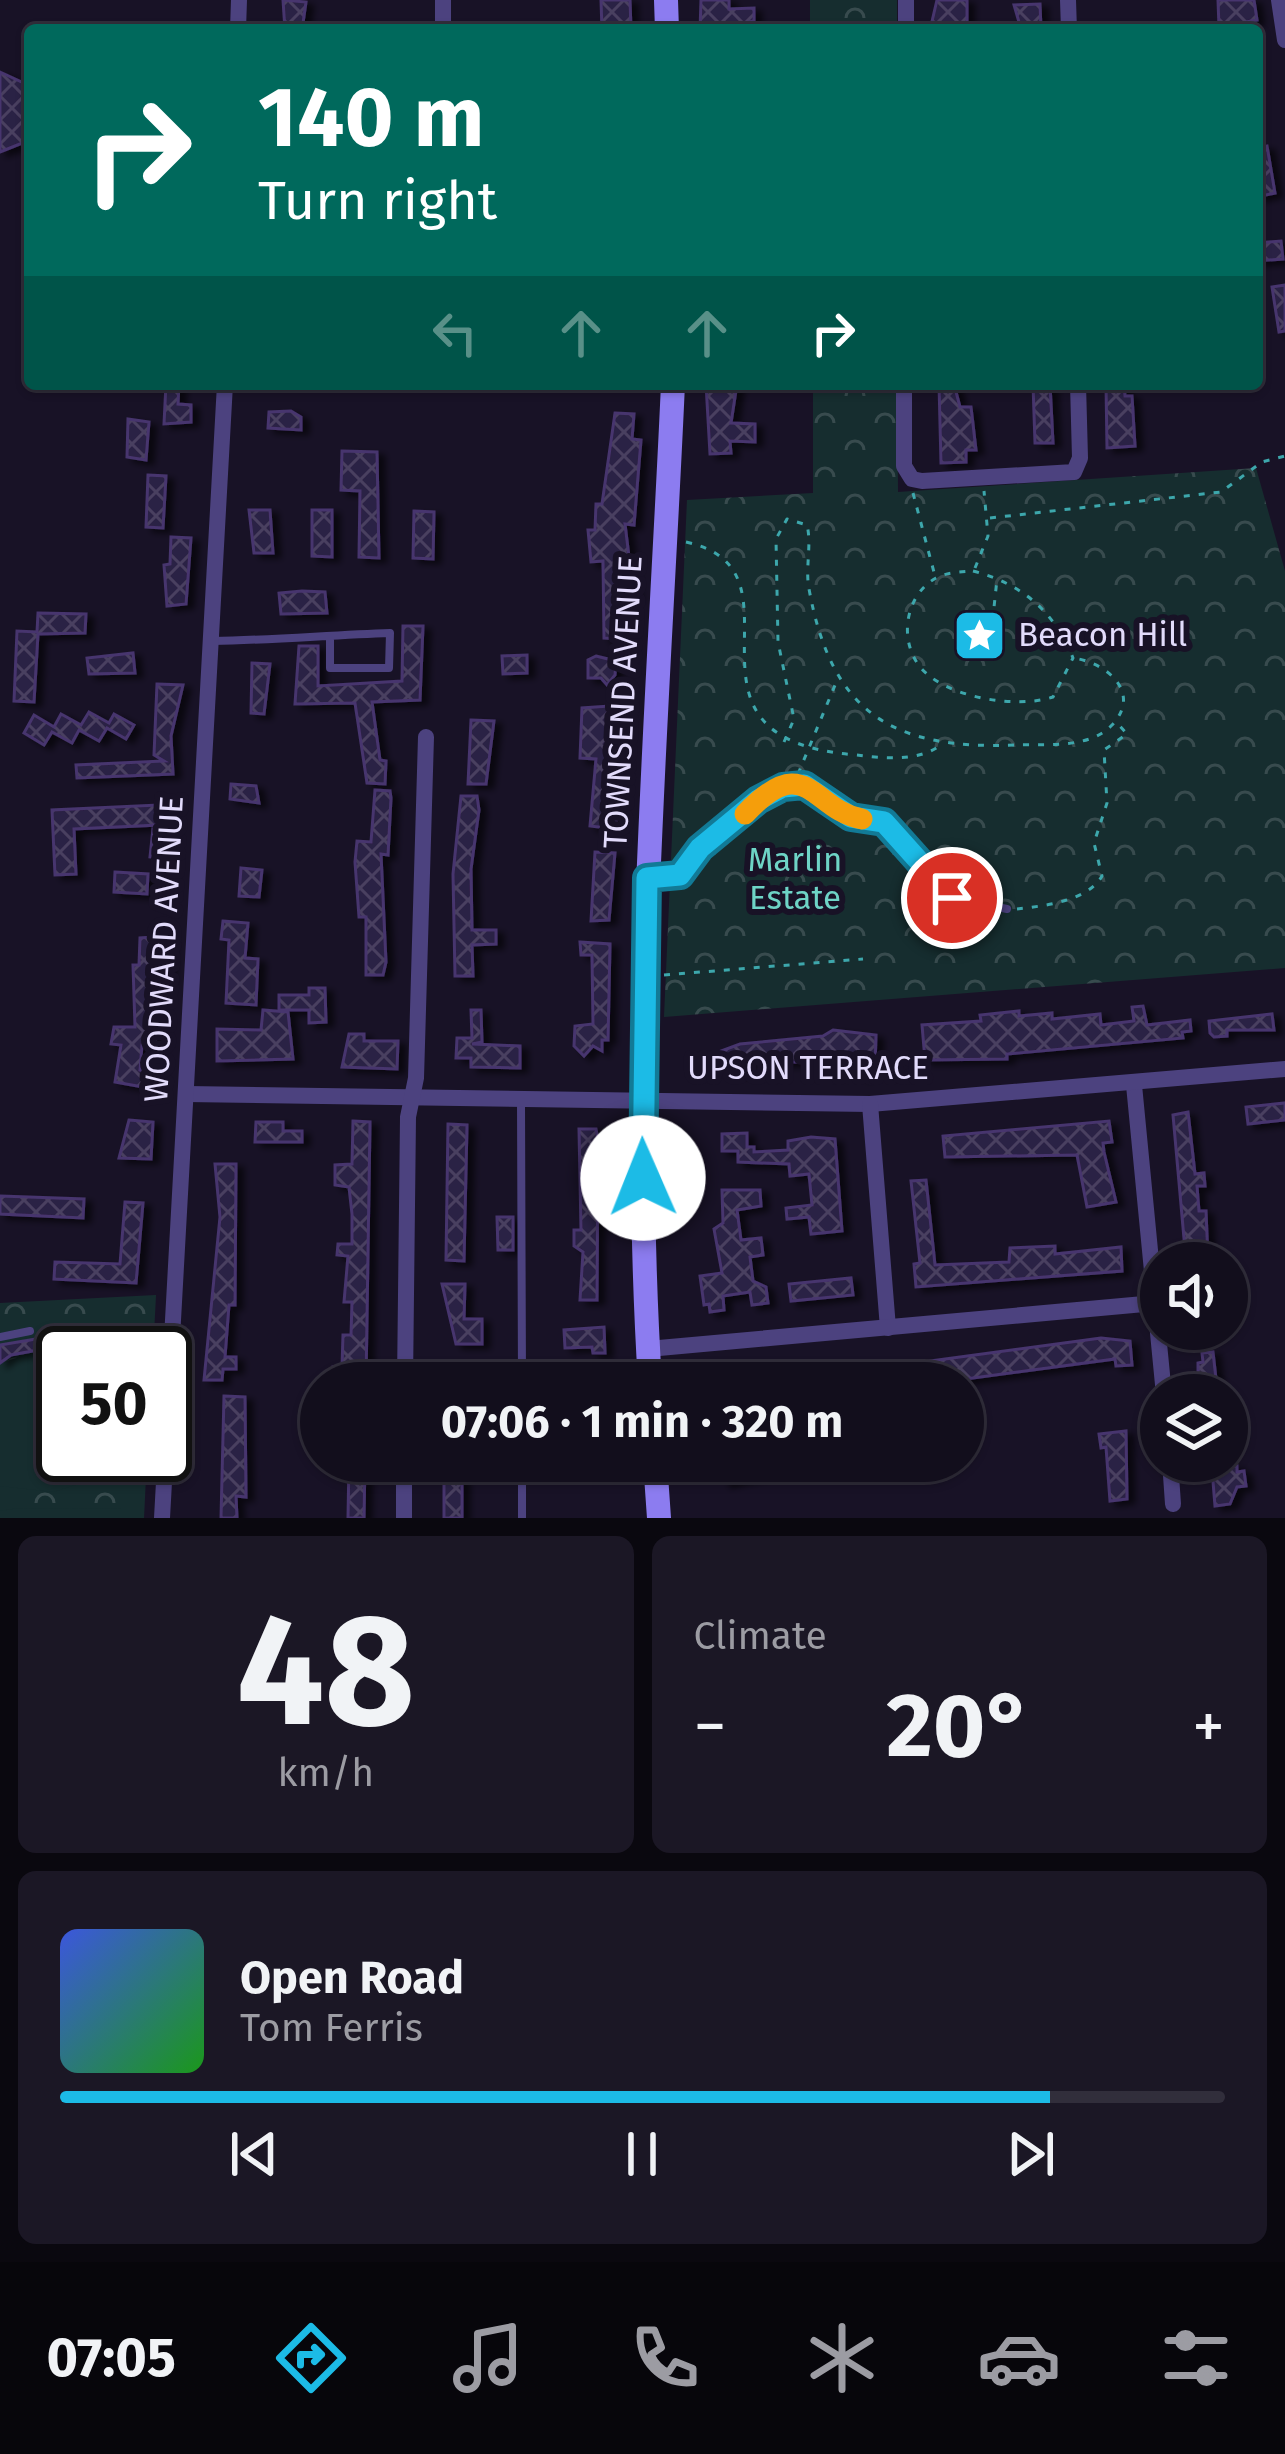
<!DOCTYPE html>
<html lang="en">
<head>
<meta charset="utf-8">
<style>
  :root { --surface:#120e1c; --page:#1b1725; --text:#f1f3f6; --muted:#9c9ca3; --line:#312e3b; --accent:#1cbbe6 }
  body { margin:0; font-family:"Fira Sans",sans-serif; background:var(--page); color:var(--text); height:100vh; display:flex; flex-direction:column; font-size:45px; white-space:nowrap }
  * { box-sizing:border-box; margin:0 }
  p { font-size:39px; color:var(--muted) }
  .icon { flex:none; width:66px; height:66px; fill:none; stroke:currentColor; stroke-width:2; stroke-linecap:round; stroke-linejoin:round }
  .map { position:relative; height:1518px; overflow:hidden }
  .sheet { display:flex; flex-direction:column; gap:18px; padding:18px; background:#0a080f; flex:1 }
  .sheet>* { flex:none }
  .top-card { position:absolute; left:24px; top:24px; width:1239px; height:366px; border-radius:12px; box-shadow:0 3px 9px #0004,0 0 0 3px var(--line); background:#00695c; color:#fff; overflow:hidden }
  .tools { position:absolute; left:1140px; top:1242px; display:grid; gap:24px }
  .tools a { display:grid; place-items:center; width:108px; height:108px; border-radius:50%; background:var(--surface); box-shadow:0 3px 9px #0004,0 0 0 3px var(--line); font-size:60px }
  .speed { position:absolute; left:36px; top:1326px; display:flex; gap:24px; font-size:60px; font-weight:700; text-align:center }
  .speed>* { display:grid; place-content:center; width:156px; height:156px; border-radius:50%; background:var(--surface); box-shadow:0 3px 9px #0004,0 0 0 3px var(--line); line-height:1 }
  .speed .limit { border:6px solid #111; border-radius:18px; background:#fff; color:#111 }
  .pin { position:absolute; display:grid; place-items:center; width:102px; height:102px; color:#fff; margin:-51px; border:6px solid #fff; border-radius:50%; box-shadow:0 3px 12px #0007 }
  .me { position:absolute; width:132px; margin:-66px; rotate:359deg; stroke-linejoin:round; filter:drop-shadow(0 0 9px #0008) }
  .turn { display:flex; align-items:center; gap:42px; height:252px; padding:0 36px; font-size:54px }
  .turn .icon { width:156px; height:156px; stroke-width:2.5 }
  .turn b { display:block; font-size:84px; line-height:102px }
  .lanes { display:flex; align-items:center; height:114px; padding:0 36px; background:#0003; justify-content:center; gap:60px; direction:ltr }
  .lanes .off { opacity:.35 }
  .big { font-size:90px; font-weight:700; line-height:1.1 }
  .sheet .card { flex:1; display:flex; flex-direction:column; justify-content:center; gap:18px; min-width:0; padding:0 42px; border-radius:18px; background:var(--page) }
  .sheet .dial { align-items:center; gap:0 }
  .dial b { font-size:156px; line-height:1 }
  .song { display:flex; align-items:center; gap:36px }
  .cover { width:144px; height:144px; border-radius:18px; background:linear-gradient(135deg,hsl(230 70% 55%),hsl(120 70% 35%)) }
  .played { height:12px; border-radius:6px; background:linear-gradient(90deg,var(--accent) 85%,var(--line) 85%) }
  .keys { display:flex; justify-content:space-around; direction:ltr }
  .heat { display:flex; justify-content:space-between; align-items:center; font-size:66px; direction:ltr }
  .sheet .tiles { flex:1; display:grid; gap:18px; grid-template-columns:1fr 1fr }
  .card:last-child { grid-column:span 2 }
  .trip { position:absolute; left:300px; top:1362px; width:684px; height:120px; border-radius:60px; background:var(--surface); box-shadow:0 3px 9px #0004,0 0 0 3px var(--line); font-weight:700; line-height:120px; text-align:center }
  .tab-bar { display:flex; height:192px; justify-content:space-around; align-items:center; background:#07060b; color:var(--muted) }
  .tab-bar .icon { width:84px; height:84px }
  .tab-bar .selected { color:var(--accent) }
  .tab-bar b { font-size:54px; color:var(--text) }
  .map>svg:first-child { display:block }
</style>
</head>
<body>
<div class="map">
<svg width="1285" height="1518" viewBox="0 0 1285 1518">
  <defs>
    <pattern id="park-crowns" width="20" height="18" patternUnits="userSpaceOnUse" patternTransform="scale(3)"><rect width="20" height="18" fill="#162d2f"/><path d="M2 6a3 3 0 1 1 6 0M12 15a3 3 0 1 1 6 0" fill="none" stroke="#384b4e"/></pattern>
    <pattern id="building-cross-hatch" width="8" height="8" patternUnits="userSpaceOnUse" patternTransform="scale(3)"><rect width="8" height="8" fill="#2c2044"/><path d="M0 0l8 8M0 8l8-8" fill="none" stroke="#4a4060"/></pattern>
    <filter id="shadow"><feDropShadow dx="7" dy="4" stdDeviation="3" flood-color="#0009"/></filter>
  </defs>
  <rect width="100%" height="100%" fill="#181226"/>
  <g fill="url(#park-crowns)">
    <rect x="810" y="0" width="87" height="30"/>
    <polygon points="813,384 897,384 898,492 1256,468 1285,571 1285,968 664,1017 687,500 813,493"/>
    <polygon points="156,1295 153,1353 63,1353 63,1455 147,1455 144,1518 0,1518 0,1303"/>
  </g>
  <g fill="#162d2f">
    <polygon points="36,1352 63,1354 63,1455 121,1455 108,1475 53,1492 0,1486 0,1363"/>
    <polygon points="19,1508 122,1509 122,1518 0,1518 0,1511"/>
  </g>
  <g fill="url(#building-cross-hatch)" stroke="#47356e" stroke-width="3" filter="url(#shadow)">
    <polygon points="283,0 306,2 302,30 285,30"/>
    <polygon points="601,0 630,0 631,30 602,30"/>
    <polygon points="701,0 729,0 729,9 754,8 754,21 700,30"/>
    <polygon points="937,0 967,0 967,30 930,30"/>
    <polygon points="1218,0 1254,0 1257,20 1219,27"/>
    <polygon points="1040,4 1041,29 1021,29 1014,5"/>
    <polygon points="0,72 30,86 30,140 0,152"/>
    <polygon points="1267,146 1275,193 1257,197 1257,148"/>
    <polygon points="1281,241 1283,259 1257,261 1257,243"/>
    <polygon points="1285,285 1285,331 1279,332 1272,287"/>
    <polygon points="166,384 179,384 178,404 191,405 191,422 164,424"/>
    <polygon points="706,384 737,384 731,423 755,424 755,442 730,441 731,453 710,454"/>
    <polygon points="939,384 954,384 960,407 971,407 976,450 966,450 966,462 941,463"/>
    <polygon points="1033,384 1050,384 1053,443 1035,443"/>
    <polygon points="1106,384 1124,384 1125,396 1132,396 1135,446 1107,448"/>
    <polygon points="291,411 301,417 301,430 268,428 269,412"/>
    <polygon points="615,413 634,414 632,439 641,440 634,525 625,524 634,598 623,599 621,639 604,638 603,561 591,562 588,530 595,530 596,504 602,504"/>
    <polygon points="128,419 149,422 146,460 127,457"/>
    <polygon points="342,451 377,452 379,558 359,557 360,491 341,490"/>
    <polygon points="148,475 166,476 163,528 146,527"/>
    <polygon points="249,510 270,510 273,553 254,553"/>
    <polygon points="312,510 332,510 332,557 312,556"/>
    <polygon points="414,511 434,512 433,559 413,558"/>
    <polygon points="171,537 191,538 186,604 167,606 164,565 170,564"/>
    <polygon points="302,591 325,592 327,613 281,614 279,593"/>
    <polygon points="38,613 86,614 85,633 38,634 34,702 14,701 17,631 37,632"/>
    <polygon points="403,626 423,626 420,700 372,702 380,760 386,761 385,784 367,783 355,703 295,704 299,646 318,646 318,686 402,681"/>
    <polygon points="133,653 135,673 89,674 87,658"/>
    <polygon points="527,655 527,673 503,674 502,656"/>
    <polygon points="596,656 616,661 615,675 607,685 601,678 588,678 588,660"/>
    <polygon points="252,663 270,664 264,714 251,713"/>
    <polygon points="157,684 183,685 171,736 173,774 77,778 76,765 164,761 154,755"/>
    <polygon points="609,706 608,741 621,742 616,829 590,826 596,759 580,758 582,708"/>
    <polygon points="89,712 109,723 114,714 134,725 126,739 107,728 99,741 79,730 72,743 52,732 44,745 24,733 34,715 54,727 61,714 81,725"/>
    <polygon points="471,720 494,721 486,784 468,784"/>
    <polygon points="231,784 256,786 259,803 230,799"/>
    <polygon points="375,790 390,791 391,798 388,855 381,854 386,962 383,975 366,975 366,917 359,917 355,862 357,841 371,842"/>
    <polygon points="461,796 477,796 479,810 471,869 472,930 496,930 496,944 472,945 473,976 455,976 453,874"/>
    <polygon points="158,805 159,825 74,829 76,874 55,875 52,810"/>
    <polygon points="153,829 167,829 170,859 150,857"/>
    <polygon points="595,852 615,853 609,920 591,921"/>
    <polygon points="241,868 262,870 259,897 239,896"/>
    <polygon points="115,872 148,874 147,894 114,892"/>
    <polygon points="223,921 248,923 245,958 258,959 256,1005 226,1003 229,940 221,939"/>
    <polygon points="168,936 167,979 158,978 155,1045 142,1045 140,1070 155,1073 154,1089 115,1082 121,1045 111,1044 114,1027 135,1027 133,965 139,965 140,938"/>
    <polygon points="580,942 610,944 608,1040 602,1040 602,1051 593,1046 584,1056 574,1046 575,1026 593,1024 592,955 581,955"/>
    <polygon points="309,988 325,988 326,1022 309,1023 309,1010 279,1010 279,995 309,995"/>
    <polygon points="1143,1006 1147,1025 1190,1020 1191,1031 1182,1032 1183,1038 1007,1054 1007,1059 925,1060 922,1025 981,1021 980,1015 1019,1011 1019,1016 1052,1013 1052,1019 1100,1014 1101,1025 1134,1021 1132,1007"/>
    <polygon points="263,1010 288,1012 293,1059 217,1061 217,1029 261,1030"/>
    <polygon points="471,1010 481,1010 482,1042 472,1044 520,1046 520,1068 471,1067 471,1058 456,1058 457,1038 472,1038"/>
    <polygon points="1272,1014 1274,1030 1227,1030 1227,1036 1214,1037 1210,1033 1209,1021"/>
    <polygon points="833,1030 876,1035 875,1067 863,1076 863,1067 841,1069 828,1067 828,1062 749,1062 741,1072 721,1067 721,1051 740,1044 823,1036"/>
    <polygon points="349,1034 364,1034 364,1041 398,1041 397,1069 342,1067"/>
    <polygon points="1285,1103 1285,1120 1248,1124 1246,1107"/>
    <polygon points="1188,1112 1195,1174 1204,1173 1205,1186 1197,1186 1199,1211 1206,1211 1208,1259 1186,1261 1173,1115"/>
    <polygon points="129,1120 153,1122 151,1159 119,1158"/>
    <polygon points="353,1121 370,1122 366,1383 333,1380 333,1367 342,1367 343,1335 351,1335 352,1302 344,1302 348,1256 337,1255 338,1244 352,1244 352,1214 349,1187 335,1185 335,1165 352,1164"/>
    <polygon points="1109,1121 1112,1142 1103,1143 1104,1152 1116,1202 1087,1207 1077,1155 945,1157 943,1136"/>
    <polygon points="256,1122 283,1122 283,1131 302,1131 302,1142 255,1142"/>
    <polygon points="448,1124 467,1125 464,1261 446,1260"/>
    <polygon points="579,1129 596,1129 598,1140 597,1300 580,1300 583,1252 574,1246 574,1230 581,1230"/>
    <polygon points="747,1133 747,1147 754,1147 754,1152 788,1150 788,1141 811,1137 835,1139 842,1231 811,1234 809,1217 787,1219 786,1208 812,1205 809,1174 790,1176 789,1164 738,1162 738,1151 722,1151 722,1134"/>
    <polygon points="215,1164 236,1164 235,1305 229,1305 225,1357 236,1357 236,1369 223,1369 222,1380 204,1380 220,1217"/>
    <polygon points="926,1180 935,1265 1009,1262 1010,1248 1055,1246 1055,1254 1121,1247 1122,1271 916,1287 914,1264 920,1263 911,1181"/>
    <polygon points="722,1190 760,1190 761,1206 737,1210 741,1240 761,1238 763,1255 750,1257 753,1281 766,1287 768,1303 752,1305 750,1292 723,1296 724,1310 710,1312 709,1304 704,1305 700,1276 722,1273 714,1229 723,1223"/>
    <polygon points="0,1196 84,1199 83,1218 0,1214"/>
    <polygon points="125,1202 143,1203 136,1283 54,1279 55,1262 120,1264"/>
    <polygon points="497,1217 513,1217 513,1250 498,1250"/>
    <polygon points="851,1278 853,1295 791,1301 789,1284"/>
    <polygon points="442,1284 465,1284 464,1319 482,1319 482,1344 456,1344"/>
    <polygon points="604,1327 605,1353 593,1353 592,1347 565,1348 564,1330"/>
    <polygon points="1101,1338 1130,1341 1132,1365 1116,1366 1115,1359 936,1383 784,1383 783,1372 923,1362"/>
    <polygon points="36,1339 38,1350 11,1355 0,1363 0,1345"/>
    <polygon points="1213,1352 1217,1388 1198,1390 1198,1363 1203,1362 1202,1353"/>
    <polygon points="224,1396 245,1397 246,1497 236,1496 237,1518 221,1518"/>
    <polygon points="1126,1431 1127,1499 1110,1501 1106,1447 1101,1448 1099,1434"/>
    <polygon points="349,1461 365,1461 364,1518 348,1518"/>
    <polygon points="782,1461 783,1469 724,1483 722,1462"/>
    <polygon points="1237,1466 1237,1472 1244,1471 1246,1486 1237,1487 1230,1504 1215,1506 1212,1469"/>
    <rect x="444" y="1478" width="18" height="40"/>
  </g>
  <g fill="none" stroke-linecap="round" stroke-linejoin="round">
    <g stroke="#3da7ac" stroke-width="3" stroke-dasharray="6 9" stroke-linecap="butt">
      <polyline points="913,493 935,576"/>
      <polyline points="990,518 1221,492 1262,462 1285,456"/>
      <path d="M686 542C819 571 652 739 856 755 882 758 915 762 938 747"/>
      <polyline points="975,568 988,536 984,491"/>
      <path d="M973 571C1022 584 1054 611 1073 658L1053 697C1017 709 947 698 921 668 898 641 905 595 936 578 947 572 962 572 973 571Z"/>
      <polyline points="991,636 997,579"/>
      <path d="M784 742 794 719 778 642 776 539 787 519 807 525C812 545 805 568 809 589 832 715 894 750 1016 745 1045 744 1090 749 1112 725 1143 692 1105 662 1073 658"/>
      <polyline points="798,774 838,678"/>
      <path d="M1017 909C1044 906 1088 901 1102 876L1094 843 1107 803 1104 750 1127 734 1117 723"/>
      <polyline points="664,975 863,959"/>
    </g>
    <g stroke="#4c427f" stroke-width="8">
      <path d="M213 641C272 640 331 635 390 633L389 668H330V636"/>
      <path d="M655 878 680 875C705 845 762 783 804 785L851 817 883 822 953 898 1007 909"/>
      <polyline points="521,1103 522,1383"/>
      <polyline points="0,1337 30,1331"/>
      <polyline points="522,1518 522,1461"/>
    </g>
    <g stroke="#4c427f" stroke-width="16">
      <polyline points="1068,0 1069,30"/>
      <polyline points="1279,0 1285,40"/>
      <polyline points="238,30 239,0"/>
      <polyline points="443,30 443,0"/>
      <polyline points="906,30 906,0"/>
      <polyline points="904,384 904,466 912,479 922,481 1074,472 1080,458 1078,384"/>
      <polyline points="1134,1085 1164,1395"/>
      <polyline points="186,1094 870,1104 1285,1069"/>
      <polyline points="870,1104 888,1328"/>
      <polyline points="648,1349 1155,1303"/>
      <polyline points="405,1383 408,1117 416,1078 426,737"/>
      <polyline points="1170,1461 1173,1504"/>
      <polyline points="162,1518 225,384"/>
      <polyline points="404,1518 404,1461"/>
    </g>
    <g stroke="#8c7cf0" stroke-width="24">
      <polyline points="666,0 667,30"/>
      <path d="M650 1383C629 1050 658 717 673 384"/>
      <polyline points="655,1461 659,1518"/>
    </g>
  </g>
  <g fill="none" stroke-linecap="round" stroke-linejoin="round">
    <defs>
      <polyline id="route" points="643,1178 647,878 680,875 700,848 758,800 783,787 804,785 851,817 884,822 952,898"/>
    </defs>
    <use href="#route" stroke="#127a96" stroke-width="30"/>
    <use href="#route" stroke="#1cbbe6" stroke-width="21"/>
    <path stroke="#f59e0b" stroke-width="21" d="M745 814C807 748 812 810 862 819"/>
  </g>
  <defs>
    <symbol id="sight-square" viewBox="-11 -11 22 22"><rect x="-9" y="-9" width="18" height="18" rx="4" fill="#1cbbe6" stroke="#181226"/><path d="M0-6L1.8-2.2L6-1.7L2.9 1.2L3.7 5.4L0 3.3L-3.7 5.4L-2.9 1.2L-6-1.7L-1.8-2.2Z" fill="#fff"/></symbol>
  </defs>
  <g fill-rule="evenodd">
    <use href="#sight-square" x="950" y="606" width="59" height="59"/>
  </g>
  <g text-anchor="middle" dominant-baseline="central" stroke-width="12" stroke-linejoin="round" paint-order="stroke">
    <g font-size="33" fill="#e2dbfb" stroke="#181226" text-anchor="start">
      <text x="1018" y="635">Beacon Hill</text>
    </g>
    <g font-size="33" fill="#e2dbfb" stroke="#181226">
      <text transform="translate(623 702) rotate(-87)">TOWNSEND AVENUE</text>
      <text transform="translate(164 949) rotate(-87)">WOODWARD AVENUE</text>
      <text x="808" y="1068">UPSON TERRACE</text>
    </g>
    <g font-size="33" fill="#6ed4c6" stroke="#181226">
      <text x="795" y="860">Marlin<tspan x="795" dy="38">Estate</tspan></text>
    </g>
  </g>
</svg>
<div class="tools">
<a><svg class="icon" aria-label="sound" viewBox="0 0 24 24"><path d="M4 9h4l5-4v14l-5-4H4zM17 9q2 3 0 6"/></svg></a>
<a><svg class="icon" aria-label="layers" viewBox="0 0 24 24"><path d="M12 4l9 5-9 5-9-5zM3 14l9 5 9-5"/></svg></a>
</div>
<div class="speed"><div class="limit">50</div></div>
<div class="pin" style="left:952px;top:898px;background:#d93025"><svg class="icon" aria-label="arrive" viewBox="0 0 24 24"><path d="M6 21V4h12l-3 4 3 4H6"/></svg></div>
<svg class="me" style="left:643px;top:1178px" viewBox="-20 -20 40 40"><circle r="19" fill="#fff"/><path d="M0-13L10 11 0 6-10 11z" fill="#1cbbe6"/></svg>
<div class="trip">07:06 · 1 min · 320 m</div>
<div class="top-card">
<div class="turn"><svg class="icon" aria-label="right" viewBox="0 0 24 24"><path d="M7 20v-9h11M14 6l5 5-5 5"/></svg><div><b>140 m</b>Turn right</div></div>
<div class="lanes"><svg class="icon off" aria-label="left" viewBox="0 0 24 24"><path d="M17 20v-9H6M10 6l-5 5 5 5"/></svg><svg class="icon off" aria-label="ahead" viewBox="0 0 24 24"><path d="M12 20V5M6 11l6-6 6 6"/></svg><svg class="icon off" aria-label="ahead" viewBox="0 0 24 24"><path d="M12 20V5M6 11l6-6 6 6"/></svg><svg class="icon" aria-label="right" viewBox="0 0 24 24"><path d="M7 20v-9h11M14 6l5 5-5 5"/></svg></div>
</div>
</div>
<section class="sheet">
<div class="tiles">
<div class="card dial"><b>48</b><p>km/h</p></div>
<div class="card"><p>Climate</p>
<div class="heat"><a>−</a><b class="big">20°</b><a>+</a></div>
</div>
<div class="card">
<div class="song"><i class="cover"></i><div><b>Open Road</b><p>Tom Ferris</p></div></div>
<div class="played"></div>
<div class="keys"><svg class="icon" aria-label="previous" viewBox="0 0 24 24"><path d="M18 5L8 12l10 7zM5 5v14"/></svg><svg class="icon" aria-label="pause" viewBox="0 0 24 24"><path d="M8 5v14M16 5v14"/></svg><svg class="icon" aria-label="next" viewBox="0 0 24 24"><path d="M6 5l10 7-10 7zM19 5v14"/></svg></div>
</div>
</div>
</section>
<nav class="tab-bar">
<b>07:05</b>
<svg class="icon selected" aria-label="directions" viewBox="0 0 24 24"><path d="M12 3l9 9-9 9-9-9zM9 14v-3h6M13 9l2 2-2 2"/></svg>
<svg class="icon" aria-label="music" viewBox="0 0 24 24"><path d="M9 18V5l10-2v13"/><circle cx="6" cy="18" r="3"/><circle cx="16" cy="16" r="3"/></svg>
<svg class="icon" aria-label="phone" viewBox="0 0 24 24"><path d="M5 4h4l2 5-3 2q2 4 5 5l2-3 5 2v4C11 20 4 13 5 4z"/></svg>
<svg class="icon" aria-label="climate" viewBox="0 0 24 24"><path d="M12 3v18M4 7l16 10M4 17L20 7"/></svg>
<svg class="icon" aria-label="car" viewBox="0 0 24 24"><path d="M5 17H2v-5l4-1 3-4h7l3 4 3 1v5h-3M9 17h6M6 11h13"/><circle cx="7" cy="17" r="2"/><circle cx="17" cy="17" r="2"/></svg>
<svg class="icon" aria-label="filters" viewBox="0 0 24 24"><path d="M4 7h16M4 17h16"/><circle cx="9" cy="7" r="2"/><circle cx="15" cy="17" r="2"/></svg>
</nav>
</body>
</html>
